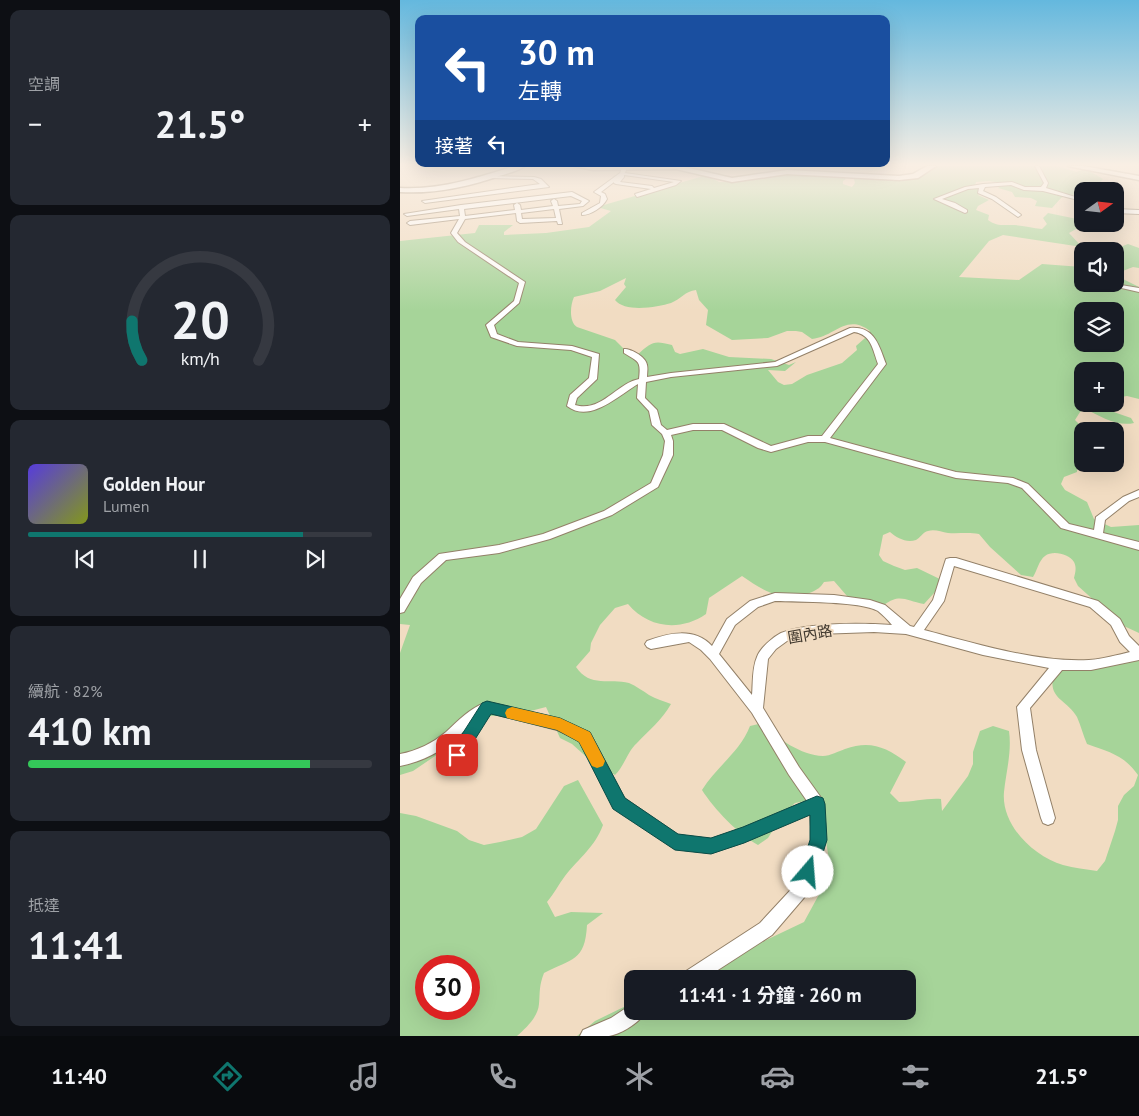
<!DOCTYPE html>
<html lang="zh-TW">
<head>
<meta charset="utf-8">
<style>
  :root { --surface:#171b24; --page:#242831; --text:#f1f3f6; --muted:#9ea1a6; --line:#363941; --accent:#0f766e }
  body { margin:0; font-family:"PT Sans","Noto Sans TC",sans-serif; background:var(--page); color:var(--text); height:100vh; display:flex; flex-direction:column; font-size:19px; white-space:nowrap }
  * { box-sizing:border-box; margin:0 }
  p { font-size:16px; color:var(--muted) }
  .icon { flex:none; width:28px; height:28px; fill:none; stroke:currentColor; stroke-width:2; stroke-linecap:round; stroke-linejoin:round }
  .map { position:relative; flex:1; overflow:hidden }
  .sheet { display:flex; flex-direction:column; gap:10px; padding:10px; background:#0d0f14; width:400px }
  .sheet>* { flex:none }
  .guide { position:absolute; left:15px; top:15px; width:475px; height:152px; border-radius:10px; box-shadow:0 5px 20px #0002; background:#1a4fa0; color:#fff; overflow:hidden }
  .needle { width:32px; rotate:75deg }
  .tools { position:absolute; left:674px; top:182px; display:grid; gap:10px }
  .tools a { display:grid; place-items:center; width:50px; height:50px; border-radius:10px; background:var(--surface); box-shadow:0 5px 20px #0002; font-size:25px }
  .speed { position:absolute; left:15px; top:955px; display:flex; gap:10px; font-size:25px; font-weight:700; text-align:center }
  .speed>* { display:grid; place-content:center; width:65px; height:65px; border-radius:50%; background:var(--surface); box-shadow:0 5px 20px #0002; line-height:1 }
  .speed .limit { border:8px solid #d22; background:#fff; color:#111 }
  .pin { position:absolute; display:grid; place-items:center; width:42px; height:42px; color:#fff; margin:-21px; border-radius:10px; box-shadow:0 2px 8px #0006 }
  .me { position:absolute; width:55px; margin:-28px; rotate:18deg; stroke-linejoin:round; filter:drop-shadow(0 0 4px #0008) }
  .turn { display:flex; align-items:center; gap:18px; height:105px; padding:0 20px; font-size:22px }
  .turn .icon { width:65px; height:65px; stroke-width:2.5 }
  .turn b { display:block; font-size:35px; line-height:42px }
  .then { display:flex; align-items:center; height:48px; padding:0 20px; background:#0003; gap:10px; font-size:19px }
  .big { font-size:38px; font-weight:700; line-height:1.1 }
  .sheet .tile { flex:1; display:flex; flex-direction:column; justify-content:center; gap:8px; min-width:0; padding:0 18px; border-radius:10px; background:var(--page) }
  .sheet .dial { align-items:center; gap:0 }
  .dial svg { height:130px; overflow:visible; fill:none; stroke:var(--line); stroke-width:7; stroke-linecap:round; text-anchor:middle }
  .dial text { fill:var(--text); stroke:none }
  .song { display:flex; align-items:center; gap:15px }
  .cover { width:60px; height:60px; border-radius:8px; background:linear-gradient(135deg,hsl(250 70% 55%),hsl(70 70% 35%)) }
  .played { height:5px; border-radius:2px; background:linear-gradient(90deg,var(--accent) 80%,var(--line) 80%) }
  .keys { display:flex; justify-content:space-around; direction:ltr }
  .heat { display:flex; justify-content:space-between; align-items:center; font-size:28px; direction:ltr }
  .charge { height:8px; border-radius:4px; background:linear-gradient(90deg,#34c759 82%,var(--line) 0) }
  .trip { position:absolute; left:224px; top:970px; width:292px; height:50px; border-radius:10px; background:var(--surface); box-shadow:0 5px 20px #0002; font-weight:700; line-height:50px; text-align:center }
  .dock { display:flex; height:80px; justify-content:space-around; align-items:center; background:#090b0e; color:var(--muted) }
  .dock .icon { width:35px; height:35px }
  .dock .active { color:var(--accent) }
  .dock b { font-size:22px; color:var(--text) }
  main { display:flex; flex:1; min-height:0 }
  .map>svg:first-child { display:block }
</style>
</head>
<body>
<main>
<section class="sheet">
<div class="tile"><p>空調</p>
<div class="heat"><a>−</a><b class="big">21.5°</b><a>+</a></div>
</div>
<div class="tile dial"><svg viewBox="0 0 100 80">
<path d="M14 69A42 42 0 1 1 86 69"/>
<path d="M14 69A42 42 0 0 1 8 45" stroke="#0f766e"/>
<text x="50" y="56" font-size="32" font-weight="700">20</text>
<text x="50" y="72" font-size="11">km/h</text>
</svg></div>
<div class="tile">
<div class="song"><i class="cover"></i><div><b>Golden Hour</b><p>Lumen</p></div></div>
<div class="played"></div>
<div class="keys"><svg class="icon" aria-label="previous" viewBox="0 0 24 24"><path d="M18 5L8 12l10 7zM5 5v14"/></svg><svg class="icon" aria-label="pause" viewBox="0 0 24 24"><path d="M8 5v14M16 5v14"/></svg><svg class="icon" aria-label="next" viewBox="0 0 24 24"><path d="M6 5l10 7-10 7zM19 5v14"/></svg></div>
</div>
<div class="tile"><p>續航 · 82%</p><b class="big">410 km</b><div class="charge"></div></div>
<div class="tile"><p>抵達</p><b class="big">11:41</b></div>
</section>
<div class="map">
<svg width="739" height="1036" viewBox="0 0 739 1036">
  <rect width="100%" height="100%" fill="#f1dcc2"/>
  <g fill="#a6d499" fill-rule="evenodd">
    <path d="M533 166H657L677 172 684 168 692 169 691 172 703 179 693 191H682V197L668 194 661 198 652 208 635 206 637 201 631 198 615 197 612 192 598 188 602 185 601 183 589 181 576 182 575 186 581 190 578 195 589 200 578 206 576 210 589 215 588 220C596 226 602 225 612 225 621 225 632 228 642 229L647 224 643 218 648 213 682 220V224H685L669 233 682 247 603 235 589 241 559 277 619 280 642 264 682 267V284H715V275L739 287V399L727 396 715 398V371H682V404H703L705 409 731 418 734 423C717 427 700 416 685 409L680 412 675 420 685 430 675 448 678 456 677 472 664 477 661 484 665 490 687 502 694 519 711 527 739 525V633L713 621 697 603 678 586 674 578C675 573 677 568 674 562 669 554 653 550 645 556 639 560 637 571 633 577L621 575 590 547 579 534C568 532 558 534 548 533 541 532 535 529 528 531 523 532 520 538 516 540 506 543 497 538 490 532L483 535 479 555 483 561 494 566 505 570 517 568 546 582 544 588 535 592 524 604C506 601 500 593 484 605L459 602 447 596 434 581 424 582C420 588 418 589 412 592 385 604 365 592 342 576L309 598 306 614C280 632 248 628 228 604L215 608 200 625 191 643 190 651 176 667C190 688 210 678 229 683 236 686 243 691 249 695 256 699 264 701 271 704 262 720 249 730 237 743 227 752 225 765 215 775L191 761 172 744 160 738 146 707 119 714 78 717 41 752 13 771 0 775V653L10 625 0 624V241L75 233 79 225H113L104 232V235L146 233 189 227 211 211 197 207 307 175 319 182H336L378 173 386 175 407 173 416 177H444L446 179 443 181V184L452 187 455 183 454 179 459 177 501 180ZM226 278 224 284 226 287 215 300C225 313 258 307 271 303 281 299 285 291 296 290L299 300 308 310 306 325 332 340 368 338 387 331H396L402 332 412 339C435 337 446 313 470 331L465 338 456 346 457 350 442 363 407 375 392 384 384 385 378 382 368 370 385 371 396 362 389 365 371 359 329 357 303 349 280 354 275 352 272 345C253 340 252 342 237 355L227 352 215 340 177 327C169 322 170 306 174 297L200 291ZM682 311H715V344H682Z"/>
    <polygon points="728,244 739,248 739,268 733,267 715,274 715,251 710,251"/>
    <path d="M739 658V1036H177L195 1021 232 1003V1011H508V979H285L404 922 428 878 429 861 422 812 411 800 395 803 383 814 368 838 358 845C338 834 314 809 302 790 316 767 340 752 350 726L363 723C377 739 401 755 423 756 430 756 439 751 445 749 470 740 486 747 506 762L490 793 499 802C514 802 526 798 541 799L542 811 568 776 573 764V752L580 731 593 726 609 731C612 752 606 772 604 792 601 825 633 856 663 865 674 868 686 869 697 871L705 861 715 831 718 820V806L724 795 734 786 738 775C724 755 709 752 687 744 683 735 681 726 677 717 666 698 645 699 655 670Z"/>
    <path d="M178 780 203 825C195 847 179 858 165 876 158 885 154 894 147 902L155 917 171 912 203 913 187 925C185 962 172 958 144 973 139 986 140 991 139 1004 138 1017 126 1028 117 1036H0V813L16 816 57 831 69 840 84 845 100 842 122 837 136 829 164 786ZM26 966H69V1009H26Z"/>
  </g>
  <g fill="none" stroke-linecap="round" stroke-linejoin="round">
    <defs>
      <g id="street">
        <path d="M223 166 227 167 225 173 281 181 276 185 237 197 235 194 251 189 216 184 214 183V182L201 192 205 194 207 199C203 207 191 215 182 215V213L200 203 201 196 194 192 220 173ZM224 175 274 182 254 188 252 186 220 182 224 177Z"/>
        <polygon points="635,166 639,166 648,183 646,188 682,199 682,201 643,191 624,190 611,185 585,187 583,191 596,197 620,214 621,215 618,217 592,199 578,193 579,188 568,189 542,199 555,203 567,210 567,212 565,213 534,199 565,187 583,184 612,182 625,187 641,187 644,183"/>
        <polygon points="89,176 134,177 141,179 149,187 25,203 22,201 140,184 133,179 91,178"/>
        <path d="M172 192 189 201 183 206 159 209 162 224H158L157 221 120 223 117 221 116 213 65 219 57 233 65 242 125 282 119 303 94 325 97 334 118 342 172 346 199 354 197 379 177 398 175 405C201 413 217 383 239 379 241 361 239 362 224 353V349C232 349 246 357 247 365 248 369 247 373 247 377L271 373 375 362 450 328C475 326 479 346 486 364L430 438 556 472 613 478 628 484 669 524 694 530 696 517 723 497 739 490V497L729 501 705 520 703 533 739 542V550L661 528 622 488 608 483 556 478 425 442H408L371 452 358 448 322 430H293L271 435 273 441V455L258 487 212 515 150 539 99 553 46 560 21 583 4 612 0 613V599L13 577 39 554 99 545 143 534 204 511 251 483 263 455 265 441 262 434 252 425 249 411 237 398 238 384C219 395 190 424 167 406L170 395 189 378 192 357 171 350 117 346 91 337 86 325 114 301 119 283 58 242 51 233 59 219 10 225 7 223 10 221 60 216 59 209 7 216 4 214 61 205ZM171 196 182 201 180 204 158 206 157 201 154 199 151 201 153 206 121 210 120 205 117 203 114 205 115 210 65 216 64 209ZM154 209 156 218 122 219 121 213ZM454 332C471 334 473 350 478 364L422 436H408L371 446 324 424H293L267 430 261 425 257 410 245 398 246 382 271 377 377 366Z"/>
        <polygon points="715,209 739,210 739,214 715,213"/>
        <polygon points="704,284 715,284 739,288 739,292"/>
        <path d="M550 558H556L698 601 720 619 729 636 739 646V660L691 670H662L630 708 636 750 655 818 653 823 648 825 643 823 641 818 622 750 617 707 649 668 583 655 506 634 474 632 417 634 387 641 376 649 368 659 363 708 399 767 422 799 424 804 426 839 408 893 372 935 304 979H281L283 973 360 923 397 883 412 839 410 814 344 842 311 853 275 849 214 808 180 741 157 730 90 713 62 759 57 761 52 759 50 755 65 730C47 749 25 761 0 766V754C17 751 33 743 46 732 59 720 70 708 87 702L160 719 190 733 224 798 278 835 311 839 343 828 407 801 389 775 352 713 310 659 301 650 289 642 251 649 247 647 245 644 247 641C269 633 294 627 312 646L327 619 350 601 375 593 434 595 470 600 485 605 510 626 514 627 533 600 545 562 546 559ZM554 566 690 607 711 625 720 642 730 652C717 655 703 659 689 660 638 663 574 643 524 630L544 601ZM375 601C397 602 461 601 478 611 483 615 488 620 492 625 463 623 408 622 381 633 373 637 360 648 357 657 352 668 353 684 352 695L319 654 335 625 358 607Z"/>
        <path d="M232 1004V1011H246C241 1022 221 1034 209 1036 200 1036 189 1036 180 1036L183 1030 211 1018Z"/>
      </g>
      <g id="secondary">
        <path d="M115 166H125C118 171 108 173 99 176 67 187 35 194 0 192V188C41 190 76 178 115 166Z"/>
        <polygon points="174,166 280,166 332,178 387,170 499,176 513,174 527,166 536,166 518,178 499,180 387,174 332,182 276,169 193,170"/>
        <polygon points="668,166 683,166 739,176 739,180"/>
      </g>
    </defs>
    <use href="#street" stroke="#938068" stroke-width="2"/>
    <use href="#secondary" stroke="#938068" stroke-width="3"/>
    <use href="#street" fill="#fff" fill-rule="evenodd"/>
    <use href="#secondary" fill="#fff" fill-rule="evenodd"/>
  </g>
  <linearGradient id="sky" x2="0" y2="1"><stop stop-color="#64b8de"/><stop offset="0.53" stop-color="#f9efe4"/><stop offset="1" stop-color="#f9efe4" stop-opacity="0"/></linearGradient>
  <rect width="739" height="311" fill="url(#sky)"/>
  <polygon fill="#0f766e" stroke="#0a4d48" points="87,701 160,718 190,732 225,798 278,834 311,838 343,827 417,796 423,798 425,804 427,840 415,878 408,881 402,878 400,872 410,840 410,815 344,843 311,854 275,850 213,809 179,742 157,730 91,714 62,760 57,762 52,760 49,755 52,750 82,703"/>
  <polygon fill="#f59e0b" points="112,707 160,718 190,732 205,761 203,766 197,768 192,766 179,742 157,730 107,718 105,713 107,709"/>
  <g text-anchor="middle" dominant-baseline="central" stroke-width="4" stroke-linejoin="round" paint-order="stroke">
    <g font-size="15" fill="#3f372d" stroke="#f1dcc2">
      <text transform="translate(410 634) rotate(-10)">圍內路</text>
    </g>
  </g>
</svg>
<div class="tools">
<a><svg class="needle" viewBox="-14 -14 28 28"><path d="M0-13l5 13h-10z" fill="#e53935"/><path d="M0 13l5-13h-10z" fill="#9ea1a6"/></svg></a>
<a><svg class="icon" aria-label="sound" viewBox="0 0 24 24"><path d="M4 9h4l5-4v14l-5-4H4zM17 9q2 3 0 6"/></svg></a>
<a><svg class="icon" aria-label="layers" viewBox="0 0 24 24"><path d="M12 4l9 5-9 5-9-5zM3 14l9 5 9-5"/></svg></a>
<a>+</a>
<a>−</a>
</div>
<div class="speed"><div class="limit">30</div></div>
<div class="pin" style="left:57px;top:755px;background:#d93025"><svg class="icon" aria-label="arrive" viewBox="0 0 24 24"><path d="M6 21V4h12l-3 4 3 4H6"/></svg></div>
<svg class="me" style="left:408px;top:872px" viewBox="-20 -20 40 40"><circle r="19" fill="#fff"/><path d="M0-13L10 11 0 6-10 11z" fill="#0f766e"/></svg>
<div class="trip">11:41 · 1 分鐘 · 260 m</div>
<div class="guide">
<div class="turn"><svg class="icon" aria-label="left" viewBox="0 0 24 24"><path d="M17 20v-9H6M10 6l-5 5 5 5"/></svg><div><b>30 m</b>左轉</div></div>
<div class="then">接著<svg class="icon" aria-label="left" viewBox="0 0 24 24"><path d="M17 20v-9H6M10 6l-5 5 5 5"/></svg></div>
</div>
</div>
</main>
<nav class="dock">
<b>11:40</b>
<svg class="icon active" aria-label="directions" viewBox="0 0 24 24"><path d="M12 3l9 9-9 9-9-9zM9 14v-3h6M13 9l2 2-2 2"/></svg>
<svg class="icon" aria-label="music" viewBox="0 0 24 24"><path d="M9 18V5l10-2v13"/><circle cx="6" cy="18" r="3"/><circle cx="16" cy="16" r="3"/></svg>
<svg class="icon" aria-label="phone" viewBox="0 0 24 24"><path d="M5 4h4l2 5-3 2q2 4 5 5l2-3 5 2v4C11 20 4 13 5 4z"/></svg>
<svg class="icon" aria-label="climate" viewBox="0 0 24 24"><path d="M12 3v18M4 7l16 10M4 17L20 7"/></svg>
<svg class="icon" aria-label="car" viewBox="0 0 24 24"><path d="M5 17H2v-5l4-1 3-4h7l3 4 3 1v5h-3M9 17h6M6 11h13"/><circle cx="7" cy="17" r="2"/><circle cx="17" cy="17" r="2"/></svg>
<svg class="icon" aria-label="filters" viewBox="0 0 24 24"><path d="M4 7h16M4 17h16"/><circle cx="9" cy="7" r="2"/><circle cx="15" cy="17" r="2"/></svg>
<b>21.5°</b>
</nav>
</body>
</html>
